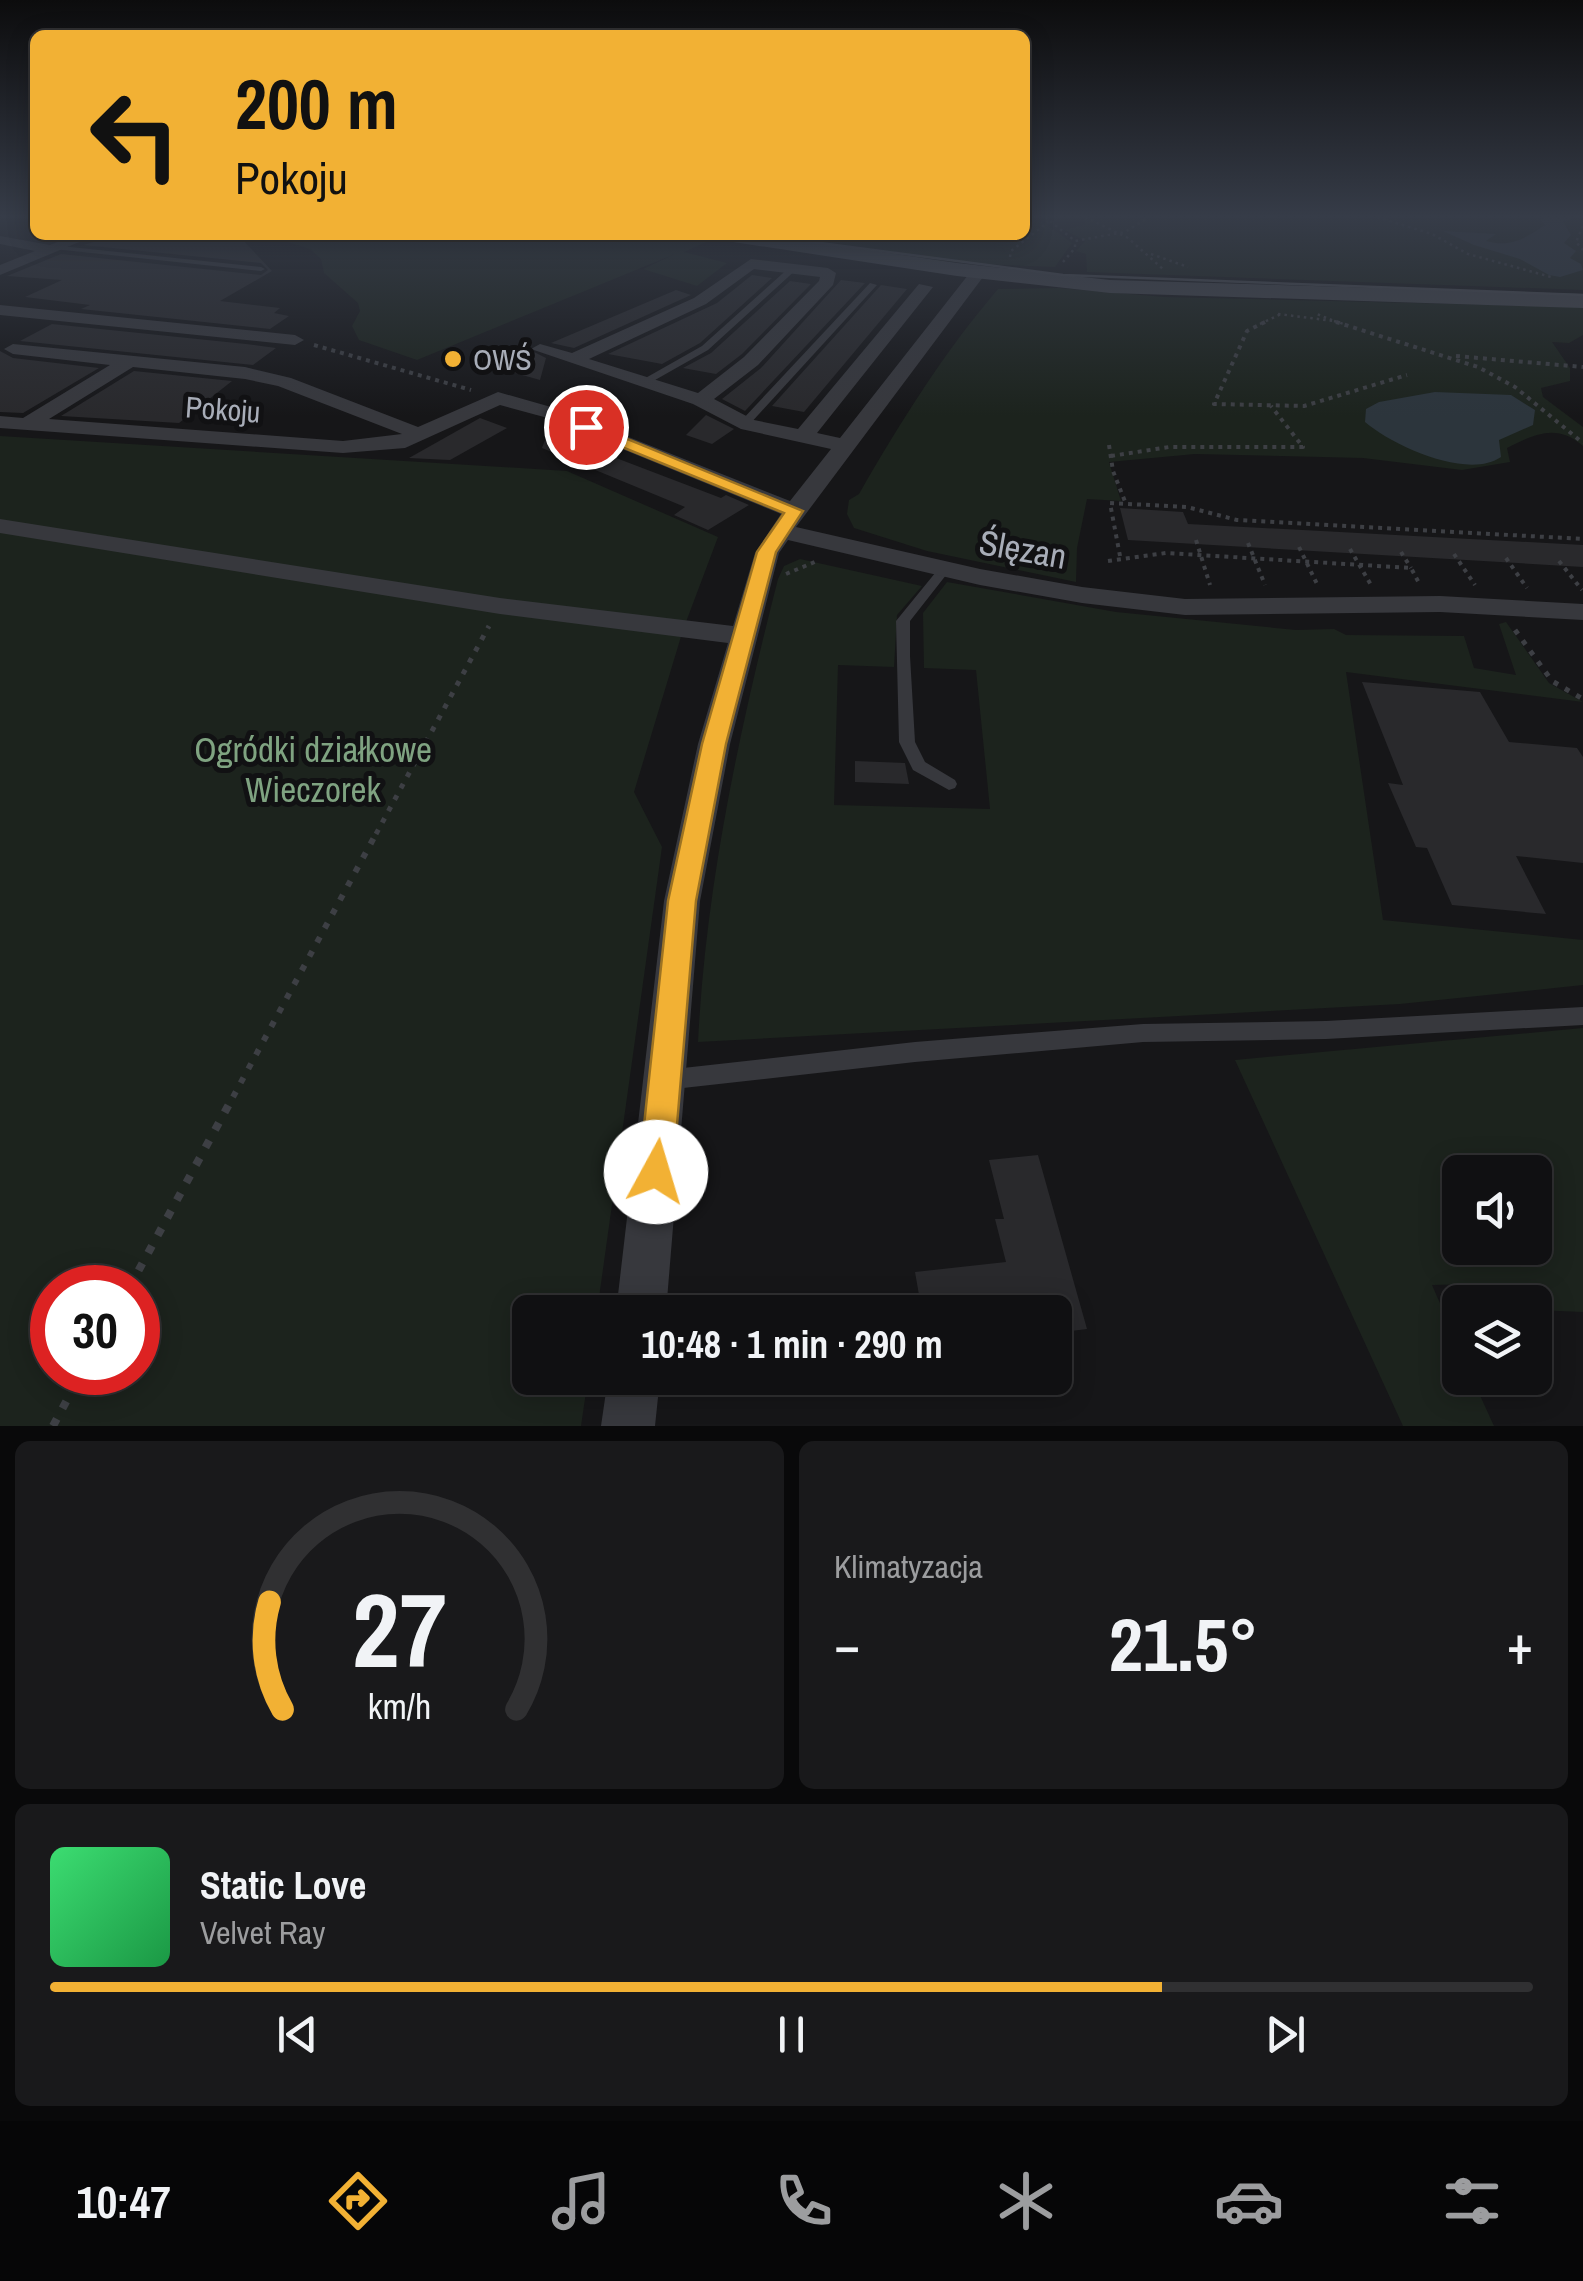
<!DOCTYPE html>
<html lang="pl">
<head>
<meta charset="utf-8">
<style>
  :root { --surface:#101012; --page:#19191b; --text:#f1f3f6; --muted:#9c9d9f; --line:#303032; --accent:#f2b134 }
  body { margin:0; font-family:"Archivo Narrow",sans-serif; background:var(--page); color:var(--text); height:100vh; display:flex; flex-direction:column; font-size:38px; white-space:nowrap }
  * { box-sizing:border-box; margin:0 }
  p { font-size:32px; color:var(--muted) }
  .icon { flex:none; width:55px; height:55px; fill:none; stroke:currentColor; stroke-width:2; stroke-linecap:round; stroke-linejoin:round }
  .map { position:relative; height:1426px; overflow:hidden }
  .side { display:flex; flex-direction:column; gap:15px; padding:15px; background:#09090a; flex:1 }
  .side>* { flex:none }
  .hud { position:absolute; left:30px; top:30px; width:1000px; height:210px; border-radius:15px; box-shadow:0 5px 25px #0003,0 0 0 2px var(--line); background:#f2b134; color:#111; overflow:hidden }
  .fabs { position:absolute; left:1442px; top:1155px; display:grid; gap:20px }
  .fabs a { display:grid; place-items:center; width:110px; height:110px; border-radius:15px; background:var(--surface); box-shadow:0 5px 25px #0003,0 0 0 2px var(--line); font-size:50px }
  .speed { position:absolute; left:30px; top:1265px; display:flex; gap:20px; font-size:50px; font-weight:700; text-align:center }
  .speed>* { display:grid; place-content:center; width:130px; height:130px; border-radius:50%; background:var(--surface); box-shadow:0 5px 25px #0003,0 0 0 2px var(--line); line-height:1 }
  .speed .limit { border:15px solid #d22; background:#fff; color:#111 }
  .pin { position:absolute; display:grid; place-items:center; width:85px; height:85px; color:#fff; margin:-42px; border:5px solid #fff; border-radius:50%; box-shadow:0 2px 10px #0007 }
  .me { position:absolute; width:110px; margin:-55px; rotate:6deg; stroke-linejoin:round; filter:drop-shadow(0 0 8px #0008) }
  .turn { display:flex; align-items:center; gap:35px; height:210px; padding:0 40px; font-size:45px }
  .turn .icon { width:130px; height:130px; stroke-width:2.5 }
  .turn b { display:block; font-size:70px; line-height:85px }
  .big { font-size:75px; font-weight:700; line-height:1.1 }
  .side .card { flex:1; display:flex; flex-direction:column; justify-content:center; gap:15px; min-width:0; padding:0 35px; border-radius:15px; background:var(--page) }
  .side .dial { align-items:center; gap:0 }
  .dial svg { height:260px; overflow:visible; fill:none; stroke:var(--line); stroke-width:7; stroke-linecap:round; text-anchor:middle }
  .dial text { fill:var(--text); stroke:none }
  .song { display:flex; align-items:center; gap:30px }
  .cover { width:120px; height:120px; border-radius:15px; background:linear-gradient(135deg,hsl(140 70% 55%),hsl(140 70% 35%)) }
  .played { height:10px; border-radius:5px; background:linear-gradient(90deg,var(--accent) 75%,var(--line) 75%) }
  .keys { display:flex; justify-content:space-around; direction:ltr }
  .heat { display:flex; justify-content:space-between; align-items:center; font-size:55px; direction:ltr }
  .side .tiles { flex:1; display:grid; gap:15px; grid-template-columns:1fr 1fr }
  .card:last-child { grid-column:span 2 }
  .trip { position:absolute; left:512px; top:1295px; width:560px; height:100px; border-radius:15px; background:var(--surface); box-shadow:0 5px 25px #0003,0 0 0 2px var(--line); font-weight:700; line-height:100px; text-align:center }
  .menu { display:flex; height:160px; justify-content:space-around; align-items:center; background:#060607; color:var(--muted) }
  .menu .icon { width:70px; height:70px }
  .menu .current { color:var(--accent) }
  .menu b { font-size:45px; color:var(--text) }
  .map>svg:first-child { display:block }
</style>
</head>
<body>
<div class="map">
<svg width="1583" height="1426" viewBox="0 0 1583 1426">
  <rect width="100%" height="100%" fill="#161618"/>
  <g fill="#1c231d" fill-rule="evenodd">
    <polygon points="1082,217 1583,217 1583,290 1087,272 1086,254 1076,251 1085,241 1065,230 1086,224"/>
    <polygon points="1025,218 1043,222 1072,243 1055,267 978,264 778,235 1025,235"/>
    <polygon points="265,235 694,235 715,238 684,252 727,263 697,286 643,269 675,254 417,360 359,340 352,326 360,311 358,303 324,273 321,259 310,249"/>
    <path d="M1059 288 1164 297 1583 307V335L1569 343 1552 342 1570 368V381L1541 388 1543 397 1583 427V446C1557 423 1535 434 1507 448L1510 462 1462 470 1363 458 1195 454 1109 462 1121 501 1087 499 1077 548 1076 582 927 551 854 528 847 514 849 500 859 494C901 421 944 352 998 289Z"/>
    <path d="M0 436 567 471 718 537 683 630 634 792 662 847 597 1312H530V1378H588L581 1426H0ZM52 1288H138V1372H52Z"/>
    <path d="M800 559 922 586 897 615 894 667 838 665 834 805 990 809 976 670 924 668 923 613 947 582 1116 612 1296 630 1334 629 1346 635 1464 636 1474 668 1516 675 1499 624 1506 622 1549 683 1583 702 1346 672 1383 920 1583 940V985L1400 1004 698 1042C706 884 739 732 778 579L784 566Z"/>
    <path d="M1583 1028V1312L1535 1310V1302H1503L1475 1284 1432 1285 1460 1349V1378H1472L1494 1426H1403L1235 1060ZM1460 1172H1535V1248H1460Z"/>
  </g>
  <g fill="#2c353c">
    <path d="M1577 217 1563 221 1571 235 1564 243 1576 251 1570 258 1581 264 1583 270 1560 277 1549 275 1520 259 1474 245 1443 231 1496 234 1486 241C1512 248 1525 238 1545 225L1540 218Z"/>
    <path d="M1435 392 1511 395 1535 410 1533 425 1499 440 1501 457C1468 480 1393 446 1365 422L1366 409 1379 402Z"/>
  </g>
  <g fill="#29292c">
    <polygon points="119,235 238,235 272,271 220,301 280,308 274,313 289,316 270,329 81,309 90,305 25,297 62,280 7,276 61,254 261,275 268,270 261,263 83,245"/>
    <polygon points="752,275 772,278 700,343 662,364 608,354 717,303"/>
    <polygon points="841,280 865,283 745,411 722,399 761,368"/>
    <polygon points="790,281 811,284 742,354 716,374 683,368 711,353"/>
    <polygon points="881,285 907,289 804,412 772,406"/>
    <polygon points="676,290 691,295 574,348 551,343"/>
    <polygon points="52,324 246,344 276,348 253,365 20,341"/>
    <polygon points="528,349 546,358 540,380 490,366"/>
    <polygon points="0,351 13,358 99,368 23,413 0,412"/>
    <polygon points="134,371 232,381 179,423 61,416"/>
    <polygon points="706,415 734,429 712,444 686,435"/>
    <polygon points="480,418 507,428 450,460 409,458"/>
    <polygon points="548,432 721,498 726,495 749,505 708,530 674,515 685,507 542,448"/>
    <polygon points="1120,508 1183,512 1188,524 1583,545 1583,567 1128,540"/>
    <polygon points="1362,682 1480,692 1509,742 1577,748 1583,757 1583,863 1516,856 1546,914 1452,905 1427,848 1416,847 1388,783 1403,785"/>
    <polygon points="855,761 905,763 909,784 855,782"/>
    <polygon points="1038,1155 1087,1329 1055,1333 1055,1312 922,1312 915,1272 1006,1262 995,1219 1004,1219 989,1160"/>
  </g>
  <g fill="none" stroke-linecap="round" stroke-linejoin="round">
    <g stroke="#3d3f44" stroke-width="2.5" stroke-dasharray="2.5 4" stroke-linecap="butt">
      <polyline points="1045,217 1075,241 1125,232 1149,217"/>
      <polyline points="1085,217 1128,238 1164,270"/>
      <polyline points="1377,217 1432,234 1468,254 1551,277"/>
      <polyline points="1583,226 1576,242 1583,250"/>
      <polyline points="1151,254 1188,267"/>
      <polyline points="1010,257 1011,251 1048,222"/>
      <polyline points="1063,262 1075,248 1075,241"/>
      <polyline points="1278,314 1334,321 1317,314"/>
      <polyline points="1334,321 1344,324"/>
      <polyline points="1260,324 1281,314"/>
    </g>
    <g stroke="#3d3f44" stroke-width="4" stroke-dasharray="4 5" stroke-linecap="butt">
      <polyline points="1265,322 1247,331 1214,404 1304,406 1407,375"/>
      <polyline points="1336,322 1478,367 1515,387 1583,443"/>
      <polyline points="314,345 471,390"/>
      <polyline points="1456,356 1583,367"/>
      <polyline points="1109,445 1113,471 1126,504"/>
      <polyline points="1111,456 1169,447 1303,447 1271,406"/>
      <polyline points="1196,540 1210,585"/>
      <polyline points="1248,543 1265,585"/>
      <polyline points="1299,547 1317,584"/>
      <polyline points="1350,549 1371,585"/>
      <polyline points="1401,552 1411,568"/>
      <polyline points="1454,554 1475,585"/>
      <polyline points="1120,556 1110,503 1187,507 1237,520 1583,539"/>
      <polyline points="1506,558 1527,588"/>
      <polyline points="1108,561 1166,553 1411,568 1419,583"/>
      <polyline points="1559,561 1582,590"/>
      <polyline points="786,574 817,561"/>
    </g>
    <g stroke="#3d3f44" stroke-width="5" stroke-dasharray="5 8" stroke-linecap="butt">
      <polyline points="1515,630 1552,681 1583,699"/>
      <polyline points="376,834 489,626"/>
    </g>
    <polyline stroke="#3d3f44" stroke-width="6" stroke-dasharray="6 10" stroke-linecap="butt" points="233,1097 377,832"/>
    <g stroke="#3d3f44" stroke-width="8" stroke-dasharray="8 12" stroke-linecap="butt">
      <polyline points="129,1288 234,1095"/>
      <polyline points="53,1426 82,1372"/>
    </g>
    <g fill="#37383d" fill-rule="evenodd">
      <polygon points="51,245 261,267 265,269 261,271 54,249"/>
      <polygon points="791,266 798,268 708,350 648,384 642,384 642,380 702,346"/>
      <polygon points="870,283 877,285 749,425 741,425 741,421"/>
      <polygon points="944,566 950,570 910,621 910,656 915,742 925,762 955,780 957,784 955,788 949,790 913,770 899,742 896,621 940,567"/>
      <polygon points="1583,1007 1583,1025 1326,1039 1143,1042 915,1062 665,1090 658,1087 654,1080 658,1073 665,1070 915,1042 1143,1024 1326,1021"/>
    </g>
    <g fill="#37383d" fill-rule="evenodd">
      <polygon points="76,235 96,235 0,275 0,265 35,251 0,244 0,236 50,245"/>
      <path d="M751 259 828 268 836 273 833 285 758 365 714 399 754 420 798 429 919 284 933 287 817 433 840 438 972 270 986 273 796 527 980 569 1082 587 1185 599 1440 596 1583 604V620L1440 612 1185 615 1082 603 980 585 788 540 779 553 730 744 700 901 666 1312H616L664 901 698 744 728 643 500 614 0 533V519L500 598 733 626 755 553 781 514 544 417 500 405 405 448 343 453 0 428V416L23 418 110 365 13 354 4 349 13 344 245 367 291 378 418 427 498 392 558 409 790 501 831 449 741 429 693 404 531 349 540 344 572 353 694 298ZM754 269 820 277 819 281 744 357 698 393 589 359 706 304ZM133 367 245 379 278 386 402 434 343 441 49 419Z"/>
      <polygon points="0,305 295,335 304,340 295,345 0,315"/>
      <polygon points="608,1378 660,1378 655,1426 601,1426"/>
    </g>
    <polygon fill="#45474d" fill-rule="evenodd" points="717,235 766,235 957,263 1110,280 1583,294 1583,308 1110,293 957,276 727,241"/>
    <polyline stroke="#4a4c52" stroke-width="2.5" points="760,235 1063,275 1583,295"/>
  </g>
  <linearGradient id="sky" x2="0" y2="1"><stop stop-color="#0c0c0d"/><stop offset="0.52" stop-color="#363c48"/><stop offset="1" stop-color="#363c48" stop-opacity="0"/></linearGradient>
  <rect width="1583" height="416" fill="url(#sky)"/>
  <polygon fill="#f2b134" stroke="#9d7322" stroke-width="2.5" points="586,422 803,511 776,552 726,744 696,901 673,1172 668,1184 656,1189 644,1184 639,1172 668,901 702,744 757,552 784,513 580,430 580,423"/>
  <circle fill="#f2b134" stroke="#111113" stroke-width="4" cx="453" cy="359" r="10"/>
  <g text-anchor="middle" dominant-baseline="central" stroke-width="10" stroke-linejoin="round" paint-order="stroke">
    <g font-size="30" fill="#a8adb8" stroke="#111113" text-anchor="start">
      <text x="473" y="359">OWŚ</text>
    </g>
    <g font-size="30" fill="#a8adb8" stroke="#111113">
      <text transform="translate(223 409) rotate(4)">Pokoju</text>
    </g>
    <g font-size="35" fill="#a8adb8" stroke="#111113">
      <text transform="translate(1023 549) rotate(10)">Ślęzan</text>
    </g>
    <g font-size="35" fill="#7fa381" stroke="#111113">
      <text x="313" y="749">Ogródki działkowe<tspan x="313" dy="40">Wieczorek</tspan></text>
    </g>
  </g>
</svg>
<div class="fabs">
<a><svg class="icon" aria-label="sound" viewBox="0 0 24 24"><path d="M4 9h4l5-4v14l-5-4H4zM17 9q2 3 0 6"/></svg></a>
<a><svg class="icon" aria-label="layers" viewBox="0 0 24 24"><path d="M12 4l9 5-9 5-9-5zM3 14l9 5 9-5"/></svg></a>
</div>
<div class="speed"><div class="limit">30</div></div>
<div class="pin" style="left:586px;top:427px;background:#d93025"><svg class="icon" aria-label="arrive" viewBox="0 0 24 24"><path d="M6 21V4h12l-3 4 3 4H6"/></svg></div>
<svg class="me" style="left:656px;top:1172px" viewBox="-20 -20 40 40"><circle r="19" fill="#fff"/><path d="M0-13L10 11 0 6-10 11z" fill="#f2b134"/></svg>
<div class="trip">10:48 · 1 min · 290 m</div>
<div class="hud">
<div class="turn"><svg class="icon" aria-label="left" viewBox="0 0 24 24"><path d="M17 20v-9H6M10 6l-5 5 5 5"/></svg><div><b>200 m</b>Pokoju</div></div>
</div>
</div>
<section class="side">
<div class="tiles">
<div class="card dial"><svg viewBox="0 0 100 80">
<path d="M14 69A42 42 0 1 1 86 69"/>
<path d="M14 69A42 42 0 0 1 10 36" stroke="#f2b134"/>
<text x="50" y="56" font-size="32" font-weight="700">27</text>
<text x="50" y="72" font-size="11">km/h</text>
</svg></div>
<div class="card"><p>Klimatyzacja</p>
<div class="heat"><a>−</a><b class="big">21.5°</b><a>+</a></div>
</div>
<div class="card">
<div class="song"><i class="cover"></i><div><b>Static Love</b><p>Velvet Ray</p></div></div>
<div class="played"></div>
<div class="keys"><svg class="icon" aria-label="previous" viewBox="0 0 24 24"><path d="M18 5L8 12l10 7zM5 5v14"/></svg><svg class="icon" aria-label="pause" viewBox="0 0 24 24"><path d="M8 5v14M16 5v14"/></svg><svg class="icon" aria-label="next" viewBox="0 0 24 24"><path d="M6 5l10 7-10 7zM19 5v14"/></svg></div>
</div>
</div>
</section>
<nav class="menu">
<b>10:47</b>
<svg class="icon current" aria-label="directions" viewBox="0 0 24 24"><path d="M12 3l9 9-9 9-9-9zM9 14v-3h6M13 9l2 2-2 2"/></svg>
<svg class="icon" aria-label="music" viewBox="0 0 24 24"><path d="M9 18V5l10-2v13"/><circle cx="6" cy="18" r="3"/><circle cx="16" cy="16" r="3"/></svg>
<svg class="icon" aria-label="phone" viewBox="0 0 24 24"><path d="M5 4h4l2 5-3 2q2 4 5 5l2-3 5 2v4C11 20 4 13 5 4z"/></svg>
<svg class="icon" aria-label="climate" viewBox="0 0 24 24"><path d="M12 3v18M4 7l16 10M4 17L20 7"/></svg>
<svg class="icon" aria-label="car" viewBox="0 0 24 24"><path d="M5 17H2v-5l4-1 3-4h7l3 4 3 1v5h-3M9 17h6M6 11h13"/><circle cx="7" cy="17" r="2"/><circle cx="17" cy="17" r="2"/></svg>
<svg class="icon" aria-label="filters" viewBox="0 0 24 24"><path d="M4 7h16M4 17h16"/><circle cx="9" cy="7" r="2"/><circle cx="15" cy="17" r="2"/></svg>
</nav>
</body>
</html>
